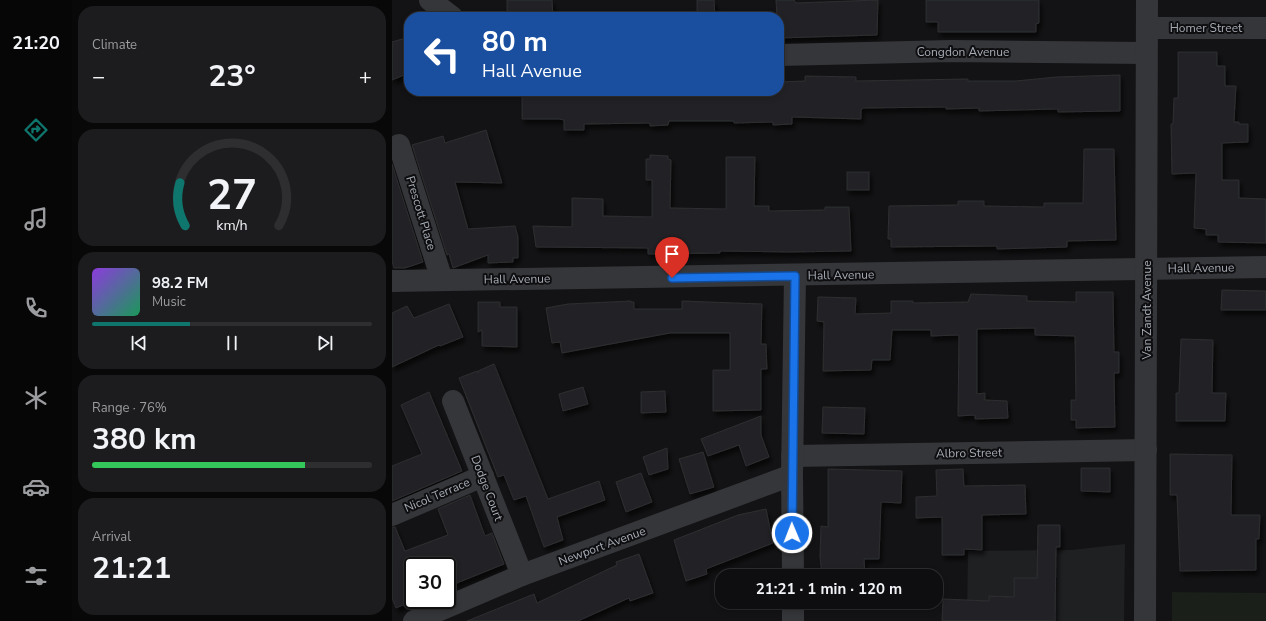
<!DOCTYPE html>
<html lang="en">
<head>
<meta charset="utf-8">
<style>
  :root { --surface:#0e0e10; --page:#1c1c1e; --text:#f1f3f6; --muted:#9b9c9f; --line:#2e2e30; --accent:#0f766e }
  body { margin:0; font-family:"Nunito Sans",sans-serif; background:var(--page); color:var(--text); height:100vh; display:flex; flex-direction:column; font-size:15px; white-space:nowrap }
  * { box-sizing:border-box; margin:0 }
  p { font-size:13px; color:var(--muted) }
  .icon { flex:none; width:22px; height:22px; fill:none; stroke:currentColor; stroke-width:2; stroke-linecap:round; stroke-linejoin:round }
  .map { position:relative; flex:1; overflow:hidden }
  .drawer { display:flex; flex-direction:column; gap:6px; padding:6px; background:#080809; width:320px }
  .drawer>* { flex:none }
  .banner { position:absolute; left:12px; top:12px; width:380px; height:84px; border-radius:16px; box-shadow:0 2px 6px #0003,0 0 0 1px var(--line); background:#1a4fa0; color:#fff; overflow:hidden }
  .speed { position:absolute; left:12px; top:557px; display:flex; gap:8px; font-size:20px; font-weight:700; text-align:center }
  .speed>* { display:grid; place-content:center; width:52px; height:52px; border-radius:50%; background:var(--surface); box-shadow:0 2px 6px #0003,0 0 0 1px var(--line); line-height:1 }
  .speed .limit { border:2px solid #111; border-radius:6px; background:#fff; color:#111 }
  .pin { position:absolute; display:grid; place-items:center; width:34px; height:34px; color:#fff; margin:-41px -17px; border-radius:50% 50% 50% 0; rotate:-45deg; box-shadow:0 0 4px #0007 }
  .pin .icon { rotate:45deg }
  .me { position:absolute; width:44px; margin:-22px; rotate:359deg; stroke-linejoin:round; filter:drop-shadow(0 0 3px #0008) }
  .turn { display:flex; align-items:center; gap:14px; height:84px; padding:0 12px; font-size:18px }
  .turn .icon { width:52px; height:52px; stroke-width:2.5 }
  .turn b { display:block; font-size:28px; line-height:34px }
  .big { font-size:30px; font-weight:700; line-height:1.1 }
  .drawer .card { flex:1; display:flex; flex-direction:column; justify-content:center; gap:6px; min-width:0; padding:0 14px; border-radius:16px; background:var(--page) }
  .drawer .dial { align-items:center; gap:0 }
  .dial svg { height:104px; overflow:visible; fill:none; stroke:var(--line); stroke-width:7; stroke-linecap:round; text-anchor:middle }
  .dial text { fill:var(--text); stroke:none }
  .song { display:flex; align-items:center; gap:12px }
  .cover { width:48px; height:48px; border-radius:6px; background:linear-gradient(135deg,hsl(270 70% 55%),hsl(150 70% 35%)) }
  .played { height:4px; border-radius:2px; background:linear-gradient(90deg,var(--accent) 35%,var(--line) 35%) }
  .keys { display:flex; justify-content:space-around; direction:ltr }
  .heat { display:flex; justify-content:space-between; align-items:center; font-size:22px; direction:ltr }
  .charge { height:6px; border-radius:3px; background:linear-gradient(90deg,#34c759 76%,var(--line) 0) }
  .trip { position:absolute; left:323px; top:569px; width:228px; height:40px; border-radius:16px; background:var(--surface); box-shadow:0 2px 6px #0003,0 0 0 1px var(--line); font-weight:700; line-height:40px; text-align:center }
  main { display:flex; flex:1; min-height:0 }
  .tabs { display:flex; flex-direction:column; width:72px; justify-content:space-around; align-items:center; background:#060606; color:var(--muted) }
  .tabs .icon { width:28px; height:28px }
  .tabs .selected { color:var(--accent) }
  .tabs b { font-size:18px; color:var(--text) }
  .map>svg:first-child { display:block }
</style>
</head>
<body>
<main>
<nav class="tabs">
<b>21:20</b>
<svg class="icon selected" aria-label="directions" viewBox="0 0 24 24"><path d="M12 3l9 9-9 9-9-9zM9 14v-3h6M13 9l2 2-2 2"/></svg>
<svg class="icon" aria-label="music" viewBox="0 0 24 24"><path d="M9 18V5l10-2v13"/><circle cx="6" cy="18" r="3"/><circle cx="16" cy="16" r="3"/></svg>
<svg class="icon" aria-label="phone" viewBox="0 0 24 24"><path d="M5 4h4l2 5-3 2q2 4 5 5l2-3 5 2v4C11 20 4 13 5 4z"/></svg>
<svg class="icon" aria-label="climate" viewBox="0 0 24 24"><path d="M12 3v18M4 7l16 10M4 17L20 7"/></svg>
<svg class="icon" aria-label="car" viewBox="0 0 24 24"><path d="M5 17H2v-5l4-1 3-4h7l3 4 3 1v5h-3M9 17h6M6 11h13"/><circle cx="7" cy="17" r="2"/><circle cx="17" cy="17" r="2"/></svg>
<svg class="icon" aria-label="filters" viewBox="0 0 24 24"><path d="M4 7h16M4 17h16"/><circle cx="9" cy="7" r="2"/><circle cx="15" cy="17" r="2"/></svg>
</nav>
<section class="drawer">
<div class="card"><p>Climate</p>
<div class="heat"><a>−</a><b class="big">23°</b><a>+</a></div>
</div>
<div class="card dial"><svg viewBox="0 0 100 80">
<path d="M14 69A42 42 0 1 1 86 69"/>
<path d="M14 69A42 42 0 0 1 10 36" stroke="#0f766e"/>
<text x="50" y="56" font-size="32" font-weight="700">27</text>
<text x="50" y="72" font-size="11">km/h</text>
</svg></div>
<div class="card">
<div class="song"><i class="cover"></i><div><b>98.2 FM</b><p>Music</p></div></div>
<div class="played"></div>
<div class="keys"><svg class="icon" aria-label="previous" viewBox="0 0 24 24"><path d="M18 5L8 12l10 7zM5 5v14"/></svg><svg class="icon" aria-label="pause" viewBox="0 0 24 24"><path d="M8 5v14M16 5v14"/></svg><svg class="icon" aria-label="next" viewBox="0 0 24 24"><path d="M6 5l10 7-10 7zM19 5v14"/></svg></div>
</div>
<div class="card"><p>Range · 76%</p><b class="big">380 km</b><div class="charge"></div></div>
<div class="card"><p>Arrival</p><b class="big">21:21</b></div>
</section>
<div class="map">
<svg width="874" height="621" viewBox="0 0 874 621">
  <defs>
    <filter id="shadow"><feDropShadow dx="2.5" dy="4.5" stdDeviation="2" flood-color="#0009"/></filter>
  </defs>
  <rect width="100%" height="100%" fill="#131315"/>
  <polygon fill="#1f2022" points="733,544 732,621 575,621 576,551 679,550"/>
  <polygon fill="#1a1f1a" points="780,592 874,593 874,621 780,621"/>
  <g fill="#232426" stroke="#2e2e31" filter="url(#shadow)">
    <polygon points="115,0 160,0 161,17 115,17"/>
    <polygon points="305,0 322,0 323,17 305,17"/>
    <polygon points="384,0 402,0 404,3 486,0 485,35 387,38 387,17 385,17"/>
    <polygon points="534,0 647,0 647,23 644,24 644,32 546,32 546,22 534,22"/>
    <polygon points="17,37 17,73 0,80 0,42"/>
    <polygon points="786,52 825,52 825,66 833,66 833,86 844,86 842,122 847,122 847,124 856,124 856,142 830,143 830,180 847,180 847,198 874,199 874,243 826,242 826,235 814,235 814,229 802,228 804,173 780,174 779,124 781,124 782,98 786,98"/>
    <polygon points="728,75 728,111 666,112 666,109 587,111 587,108 554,109 554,107 471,108 469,110 469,119 400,117 400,124 381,125 381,122 342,123 342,121 277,121 276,125 258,126 258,123 192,124 192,130 172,130 172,120 167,119 130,119 130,91 387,91 387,82 413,81 413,76 464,77 464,81 576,79 576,81 624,81 665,77"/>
    <polygon points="94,130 110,183 63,182 76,229 123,226 126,237 126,258 121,258 121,262 96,263 96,255 61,268 57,254 55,255 20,145 51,136 53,143"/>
    <polygon points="692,149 722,149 724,240 675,241 675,247 605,249 605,246 499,247 499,239 496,239 497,206 566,205 566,201 592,201 592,206 652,207 652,203 691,203"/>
    <polygon points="258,155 276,156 276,159 279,160 278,208 334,209 334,157 363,157 362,206 377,206 377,211 433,210 433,207 457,207 459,251 398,252 328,251 328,253 256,254 256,248 144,247 141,226 180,227 180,198 211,199 211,216 260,217 260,180 254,180 254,159 258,159"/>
    <polygon points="0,164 31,262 13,268 2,268 0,261"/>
    <rect x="455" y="172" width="22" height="18"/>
    <polygon points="830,290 874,291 874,310 829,310"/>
    <polygon points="684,292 721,292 722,352 727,352 727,373 722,373 723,427 684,428 684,420 679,420 679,400 684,400 683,336 643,335 643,328 585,329 585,394 593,393 593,400 615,401 616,418 583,419 583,415 566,416 567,335 539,336 539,330 500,330 498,360 480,360 479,370 431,371 432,322 425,321 426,297 464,298 463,314 499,313 499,301 521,301 521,303 576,302 579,294 635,296 635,301 684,302"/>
    <polygon points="239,301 239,302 242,302 242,309 290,309 290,301 370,304 369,344 374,344 375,369 369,369 369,410 321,411 321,370 338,370 338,333 278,333 170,353 168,342 160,343 154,308 176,304"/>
    <polygon points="86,302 108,302 108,307 125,307 125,347 90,346 90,330 86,332"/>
    <polygon points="57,304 71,337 48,346 47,345 0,367 0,313 15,306 22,318"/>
    <polygon points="789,339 821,340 820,393 834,393 833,421 784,421 784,393 787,393"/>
    <polygon points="102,364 156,499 207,481 213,500 165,517 171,540 152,547 134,496 122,500 112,475 106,477 67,378 85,371 86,373 86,371"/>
    <polygon points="191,387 196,404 171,411 167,394"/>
    <polygon points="273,391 274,412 249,413 249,392"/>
    <polygon points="37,392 70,471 0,501 0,466 30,454 9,405"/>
    <polygon points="431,407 473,408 472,434 430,433"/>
    <polygon points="369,416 369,435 377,457 354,466 347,445 316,456 309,439"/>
    <polygon points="275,448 276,469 257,475 251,457"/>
    <polygon points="311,452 322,487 298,494 287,459"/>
    <polygon points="778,454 840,455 839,515 868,515 867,539 864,539 864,570 788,571 785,495 778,495"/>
    <polygon points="689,468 718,468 718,492 689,491"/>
    <polygon points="436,469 510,471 509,503 489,502 487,559 472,559 473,576 430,576 428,557 429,526 436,527"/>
    <polygon points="571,469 572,486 633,485 634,514 590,515 590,550 572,549 572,555 550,555 550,517 524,518 524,497 545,496 544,470"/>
    <polygon points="249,473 260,502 234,512 224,482"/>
    <polygon points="78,495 93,536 100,533 112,564 55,587 55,566 21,566 21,601 4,608 0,598 0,527 3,527 13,551 56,535 46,509"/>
    <polygon points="374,509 381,543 314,569 315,574 294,581 282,540 346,515"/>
    <polygon points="646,525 668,525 668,547 664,547 663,621 550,621 551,599 597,601 597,596 622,597 622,578 645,578"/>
    <polygon points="247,554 261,593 238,601 237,598 186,621 75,621 142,594 145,603 225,565 224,562"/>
  </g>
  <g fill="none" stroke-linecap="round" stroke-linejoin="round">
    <g stroke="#353639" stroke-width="22">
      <polyline points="38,0 60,17"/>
      <polyline points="755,28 874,28"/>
      <polyline points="387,55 560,51 754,53"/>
      <polyline points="7,145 50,280"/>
      <polyline points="0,281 874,267"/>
      <polyline points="61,401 130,575"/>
      <polyline points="400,456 754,450"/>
      <polyline points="0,515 91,476"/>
      <polyline points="401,576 400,475 403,276"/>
      <polyline points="401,602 401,621"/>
      <polyline points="22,621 130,575 400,475"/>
    </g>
    <polyline stroke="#353639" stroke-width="22" points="753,621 755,0"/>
  </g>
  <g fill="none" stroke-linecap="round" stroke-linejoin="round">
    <defs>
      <polyline id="route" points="280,278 403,276 400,533"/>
    </defs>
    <use href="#route" stroke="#114b97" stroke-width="10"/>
    <use href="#route" stroke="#1a73e8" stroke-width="7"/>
  </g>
  <g text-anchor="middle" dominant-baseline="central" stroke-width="4" stroke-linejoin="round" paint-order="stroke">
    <g font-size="12" fill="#a6abb4" stroke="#0e0e10">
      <text x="814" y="28">Homer Street</text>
      <text x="571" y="52">Congdon Avenue</text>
      <text transform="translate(29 213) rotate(73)">Prescott Place</text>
      <text transform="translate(809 268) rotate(-1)">Hall Avenue</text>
      <text transform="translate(449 275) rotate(-1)">Hall Avenue</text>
      <text transform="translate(125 279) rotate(-1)">Hall Avenue</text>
      <text transform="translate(755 310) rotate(-90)">Van Zandt Avenue</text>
      <text transform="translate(577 453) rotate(-1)">Albro Street</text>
      <text transform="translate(95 488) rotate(69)">Dodge Court</text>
      <text transform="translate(45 495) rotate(-23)">Nicol Terrace</text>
      <text transform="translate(210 546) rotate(-20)">Newport Avenue</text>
    </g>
  </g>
</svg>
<div class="speed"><div class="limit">30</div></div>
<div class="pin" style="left:280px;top:278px;background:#d93025"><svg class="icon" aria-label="arrive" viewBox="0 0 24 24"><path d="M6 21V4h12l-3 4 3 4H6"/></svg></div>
<svg class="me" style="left:400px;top:533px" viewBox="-20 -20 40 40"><circle r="17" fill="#1a73e8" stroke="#fff" stroke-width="3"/><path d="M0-11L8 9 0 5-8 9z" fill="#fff"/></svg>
<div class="trip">21:21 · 1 min · 120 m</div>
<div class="banner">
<div class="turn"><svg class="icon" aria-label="left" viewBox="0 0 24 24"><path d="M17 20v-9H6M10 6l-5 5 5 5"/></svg><div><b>80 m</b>Hall Avenue</div></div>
</div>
</div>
</main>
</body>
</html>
